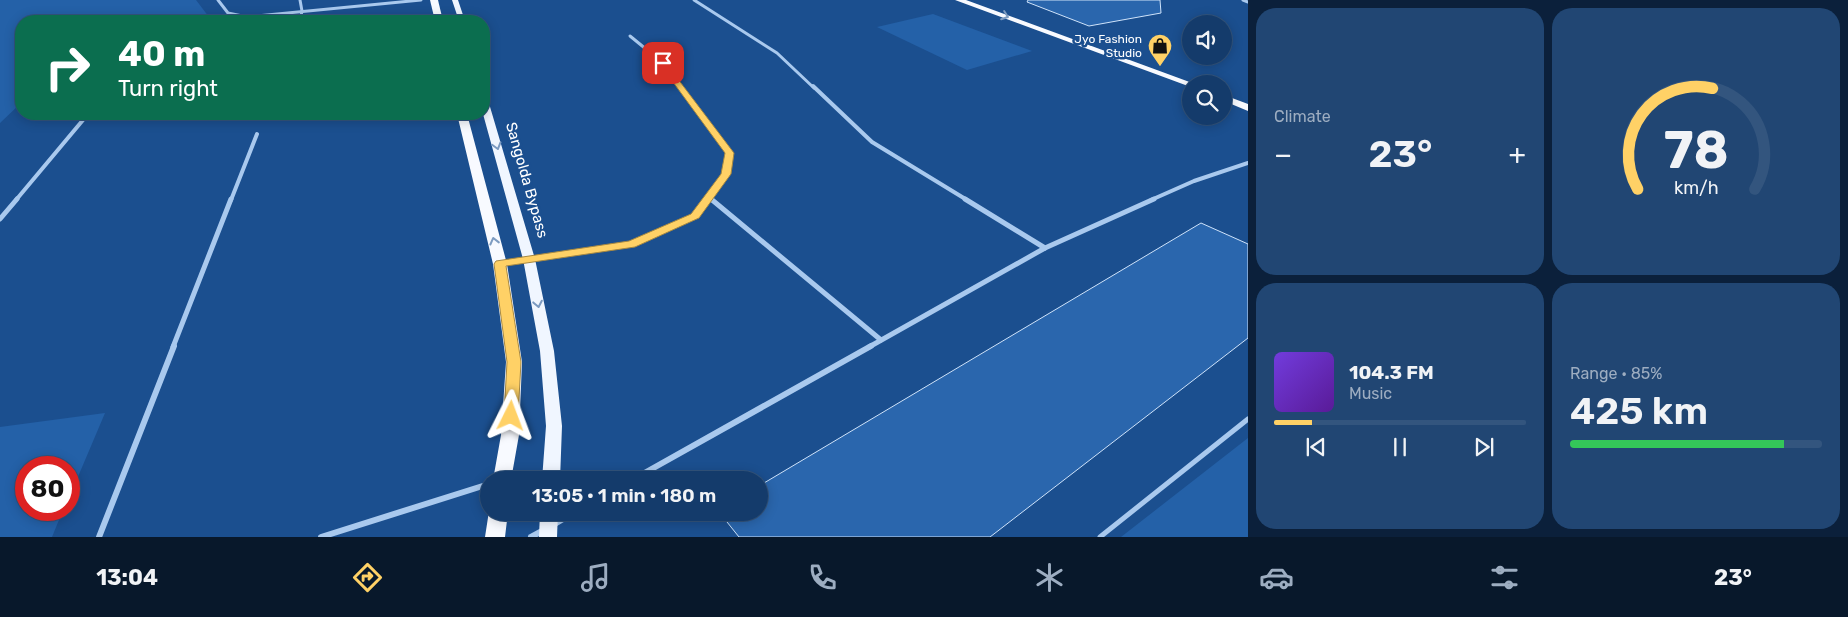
<!DOCTYPE html>
<html lang="en">
<head>
<meta charset="utf-8">
<style>
  :root { --surface:#143b6b; --page:#214673; --text:#f1f3f6; --muted:#9dadc1; --line:#33557e; --accent:#ffd166 }
  body { margin:0; font-family:Rubik,sans-serif; background:var(--page); color:var(--text); height:100vh; display:flex; flex-direction:column; font-size:19px; white-space:nowrap }
  * { box-sizing:border-box; margin:0 }
  p { font-size:16px; color:var(--muted) }
  .icon { flex:none; width:28px; height:28px; fill:none; stroke:currentColor; stroke-width:2; stroke-linecap:round; stroke-linejoin:round }
  .map { position:relative; flex:1; overflow:hidden }
  .panel { display:flex; flex-direction:column; gap:8px; padding:8px; background:#0b203b; width:600px }
  .panel>* { flex:none }
  .guide { position:absolute; left:15px; top:15px; width:475px; height:105px; border-radius:20px; box-shadow:0 2px 12px #0003,0 0 0 1px var(--line); background:#0b6e4f; color:#fff; overflow:hidden }
  .controls { position:absolute; left:1182px; top:15px; display:grid; gap:10px }
  .controls a { display:grid; place-items:center; width:50px; height:50px; border-radius:50%; background:var(--surface); box-shadow:0 2px 12px #0003,0 0 0 1px var(--line); font-size:25px }
  .speed { position:absolute; left:15px; top:456px; display:flex; gap:10px; font-size:25px; font-weight:700; text-align:center }
  .speed>* { display:grid; place-content:center; width:65px; height:65px; border-radius:50%; background:var(--surface); box-shadow:0 2px 12px #0003,0 0 0 1px var(--line); line-height:1 }
  .speed .limit { border:8px solid #d22; background:#fff; color:#111 }
  .pin { position:absolute; display:grid; place-items:center; width:42px; height:42px; color:#fff; margin:-21px; border-radius:10px; box-shadow:0 2px 8px #0006 }
  .me { position:absolute; width:55px; margin:-28px; rotate:3deg; stroke-linejoin:round; filter:drop-shadow(0 0 4px #0008) }
  .turn { display:flex; align-items:center; gap:18px; height:105px; padding:0 20px; font-size:22px }
  .turn .icon { width:65px; height:65px; stroke-width:2.5 }
  .turn b { display:block; font-size:35px; line-height:42px }
  .big { font-size:38px; font-weight:600; line-height:1.1 }
  .panel .card { flex:1; display:flex; flex-direction:column; justify-content:center; gap:8px; min-width:0; padding:0 18px; border-radius:20px; background:var(--page) }
  .panel .dial { align-items:center; gap:0 }
  .dial svg { height:130px; overflow:visible; fill:none; stroke:var(--line); stroke-width:7; stroke-linecap:round; text-anchor:middle }
  .dial text { fill:var(--text); stroke:none }
  .song { display:flex; align-items:center; gap:15px }
  .cover { width:60px; height:60px; border-radius:8px; background:linear-gradient(135deg,hsl(260 70% 55%),hsl(270 70% 35%)) }
  .played { height:5px; border-radius:2px; background:linear-gradient(90deg,var(--accent) 15%,var(--line) 15%) }
  .keys { display:flex; justify-content:space-around; direction:ltr }
  .heat { display:flex; justify-content:space-between; align-items:center; font-size:28px; direction:ltr }
  .charge { height:8px; border-radius:4px; background:linear-gradient(90deg,#34c759 85%,var(--line) 0) }
  .panel .tiles { flex:1; display:grid; gap:8px; grid-template-columns:repeat(2,1fr) }
  .trip { position:absolute; left:480px; top:471px; width:288px; height:50px; border-radius:25px; background:var(--surface); box-shadow:0 2px 12px #0003,0 0 0 1px var(--line); font-weight:600; line-height:50px; text-align:center }
  .dock { display:flex; height:80px; justify-content:space-around; align-items:center; background:#08182b; color:var(--muted) }
  .dock .icon { width:35px; height:35px }
  .dock .selected { color:var(--accent) }
  .dock b { font-size:22px; color:var(--text) }
  main { display:flex; flex:1; min-height:0 }
  .map>svg:first-child { display:block }
</style>
</head>
<body>
<main>
<div class="map">
<svg width="1248" height="537" viewBox="0 0 1248 537">
  <rect width="100%" height="100%" fill="#1b4f8f"/>
  <g fill="#2461a8">
    <polygon points="0,0 196,0 212,21 21,21 21,103 0,123"/>
    <polygon points="933,14 1032,51 967,70 877,27"/>
    <polygon points="105,413 69,498 69,468 26,468 26,510 63,510 52,537 0,537 0,427"/>
    <polygon points="1248,438 1248,537 1121,537"/>
  </g>
  <g fill="#2a66ad" stroke="#cfe3fa">
    <polygon points="1028,0 1160,0 1161,13 1089,26 1027,2"/>
    <polygon points="1201,223 1248,244 1248,338 990,537 739,537 719,512 759,512 759,486"/>
  </g>
  <g fill="none" stroke-linecap="round" stroke-linejoin="round">
    <polyline stroke="#a9c9ee" stroke-width="5" points="1100,537 1248,419"/>
    <g stroke="#a9c9ee" stroke-width="3">
      <polyline points="218,0 228,13 247,17 421,0"/>
      <polyline points="300,0 302,11 300,21"/>
      <polyline points="694,0 777,53 814,88"/>
      <polyline points="1243,0 1248,2"/>
      <polyline points="630,36 663,63 681,88"/>
    </g>
    <g stroke="#a9c9ee" stroke-width="4">
      <polyline points="680,86 729,153 726,174 706,200"/>
      <polyline points="813,86 872,142 967,200"/>
      <polyline points="708,197 712,200"/>
      <polyline points="16,200 88,114"/>
      <polyline points="231,200 257,134"/>
      <polyline points="1151,200 1194,181 1248,163"/>
    </g>
    <g stroke="#a9c9ee" stroke-width="5">
      <polyline points="711,199 881,340"/>
      <polyline points="965,199 1045,248"/>
      <polyline points="0,219 17,199"/>
      <polyline points="500,264 631,244 695,216 707,199"/>
      <polyline points="173,347 231,199"/>
      <polyline points="869,347 1045,248 1154,199"/>
    </g>
    <g stroke="#a9c9ee" stroke-width="6">
      <polyline points="632,480 871,346"/>
      <polyline points="553,525 575,512"/>
      <polyline points="99,537 174,346"/>
      <polyline points="321,537 489,484"/>
      <polyline points="531,537 544,530"/>
    </g>
    <g fill="#f0f6ff" fill-rule="evenodd">
      <polygon points="452,0 458,0 465,21 459,21"/>
      <polygon points="484,97 488,100 535,259 554,351 562,426 560,480 542,480 546,426 540,351 523,259 483,114"/>
      <polygon points="540,512 558,512 557,537 539,537"/>
    </g>
    <g fill="#f8faff" fill-rule="evenodd">
      <polygon points="430,0 438,0 443,21 435,21"/>
      <polygon points="955,0 966,0 1195,84 1191,84 1191,87 1188,86"/>
      <polygon points="1224,95 1248,104 1248,111 1224,101"/>
      <polygon points="457,114 467,114 507,264 522,362 519,435 511,480 493,480 501,435 506,362 493,264"/>
      <polygon points="489,511 489,512 508,512 505,537 485,537"/>
    </g>
  </g>
  <defs><path id="oneway-chevron" d="M-2-3.5L2.5 0L-2 3.5" fill="none" stroke-width="1.6" stroke-linecap="round" stroke-linejoin="round" transform="scale(1.25)"/></defs>
  <g stroke="#7e9cc1">
    <use href="#oneway-chevron" transform="translate(1005 16) rotate(20)"/>
    <use href="#oneway-chevron" transform="translate(494 241) rotate(-104)"/>
  </g>
  <g stroke="#7b9ac1">
    <use href="#oneway-chevron" transform="translate(497 146) rotate(74)"/>
    <use href="#oneway-chevron" transform="translate(538 304) rotate(79)"/>
  </g>
  <polygon fill="#ffd166" stroke="#a68842" points="663,61 665,62 734,153 731,174 699,218 635,247 506,266 521,362 518,416 516,421 511,422 506,421 504,416 507,362 494,264 496,261 629,241 691,214 721,174 725,153 659,63"/>
  <defs>
    <symbol id="shop-pin" viewBox="-11 -11 22 30"><path d="M0 17L-7.5 6A9.5 9.5 0 1 1 7.5 6Z" fill="#ffd166" stroke="#1b4f8f"/><path d="M-5-2.5h2.3a2.7 3.5 0 0 1 5.4 0H5L5.5 6h-11ZM-1.5-2.5h3a1.5 2.3 0 0 0-3 0Z" fill="#111"/></symbol>
  </defs>
  <g fill-rule="evenodd">
    <use href="#shop-pin" x="1146" y="32" width="28" height="38"/>
  </g>
  <g text-anchor="middle" dominant-baseline="central" stroke-width="5" stroke-linejoin="round" paint-order="stroke">
    <g font-size="12" fill="#fff" stroke="#1b4f8f" text-anchor="end">
      <text x="1142" y="39">Jyo Fashion<tspan x="1142" dy="14">Studio</tspan></text>
    </g>
    <g font-size="15" fill="#fff" stroke="#1b4f8f">
      <text transform="translate(527 180) rotate(74)">Sangolda Bypass</text>
    </g>
  </g>
</svg>
<div class="controls">
<a><svg class="icon" aria-label="sound" viewBox="0 0 24 24"><path d="M4 9h4l5-4v14l-5-4H4zM17 9q2 3 0 6"/></svg></a>
<a><svg class="icon" aria-label="search" viewBox="0 0 24 24"><circle cx="10" cy="10" r="6"/><path d="M15 15l6 6"/></svg></a>
</div>
<div class="speed"><div class="limit">80</div></div>
<div class="pin" style="left:663px;top:63px;background:#d93025"><svg class="icon" aria-label="arrive" viewBox="0 0 24 24"><path d="M6 21V4h12l-3 4 3 4H6"/></svg></div>
<svg class="me" style="left:511px;top:416px" viewBox="-20 -20 40 40"><path d="M0-17L14 15 0 8-14 15z" fill="#ffd166" stroke="#fff" stroke-width="4"/></svg>
<div class="trip">13:05 · 1 min · 180 m</div>
<div class="guide">
<div class="turn"><svg class="icon" aria-label="right" viewBox="0 0 24 24"><path d="M7 20v-9h11M14 6l5 5-5 5"/></svg><div><b>40 m</b>Turn right</div></div>
</div>
</div>
<section class="panel">
<div class="tiles">
<div class="card"><p>Climate</p>
<div class="heat"><a>−</a><b class="big">23°</b><a>+</a></div>
</div>
<div class="card dial"><svg viewBox="0 0 100 80">
<path d="M14 69A42 42 0 1 1 86 69"/>
<path d="M14 69A42 42 0 0 1 60 7" stroke="#ffd166"/>
<text x="50" y="56" font-size="32" font-weight="700">78</text>
<text x="50" y="72" font-size="11">km/h</text>
</svg></div>
<div class="card">
<div class="song"><i class="cover"></i><div><b>104.3 FM</b><p>Music</p></div></div>
<div class="played"></div>
<div class="keys"><svg class="icon" aria-label="previous" viewBox="0 0 24 24"><path d="M18 5L8 12l10 7zM5 5v14"/></svg><svg class="icon" aria-label="pause" viewBox="0 0 24 24"><path d="M8 5v14M16 5v14"/></svg><svg class="icon" aria-label="next" viewBox="0 0 24 24"><path d="M6 5l10 7-10 7zM19 5v14"/></svg></div>
</div>
<div class="card"><p>Range · 85%</p><b class="big">425 km</b><div class="charge"></div></div>
</div>
</section>
</main>
<nav class="dock">
<b>13:04</b>
<svg class="icon selected" aria-label="directions" viewBox="0 0 24 24"><path d="M12 3l9 9-9 9-9-9zM9 14v-3h6M13 9l2 2-2 2"/></svg>
<svg class="icon" aria-label="music" viewBox="0 0 24 24"><path d="M9 18V5l10-2v13"/><circle cx="6" cy="18" r="3"/><circle cx="16" cy="16" r="3"/></svg>
<svg class="icon" aria-label="phone" viewBox="0 0 24 24"><path d="M5 4h4l2 5-3 2q2 4 5 5l2-3 5 2v4C11 20 4 13 5 4z"/></svg>
<svg class="icon" aria-label="climate" viewBox="0 0 24 24"><path d="M12 3v18M4 7l16 10M4 17L20 7"/></svg>
<svg class="icon" aria-label="car" viewBox="0 0 24 24"><path d="M5 17H2v-5l4-1 3-4h7l3 4 3 1v5h-3M9 17h6M6 11h13"/><circle cx="7" cy="17" r="2"/><circle cx="17" cy="17" r="2"/></svg>
<svg class="icon" aria-label="filters" viewBox="0 0 24 24"><path d="M4 7h16M4 17h16"/><circle cx="9" cy="7" r="2"/><circle cx="15" cy="17" r="2"/></svg>
<b>23°</b>
</nav>
</body>
</html>
